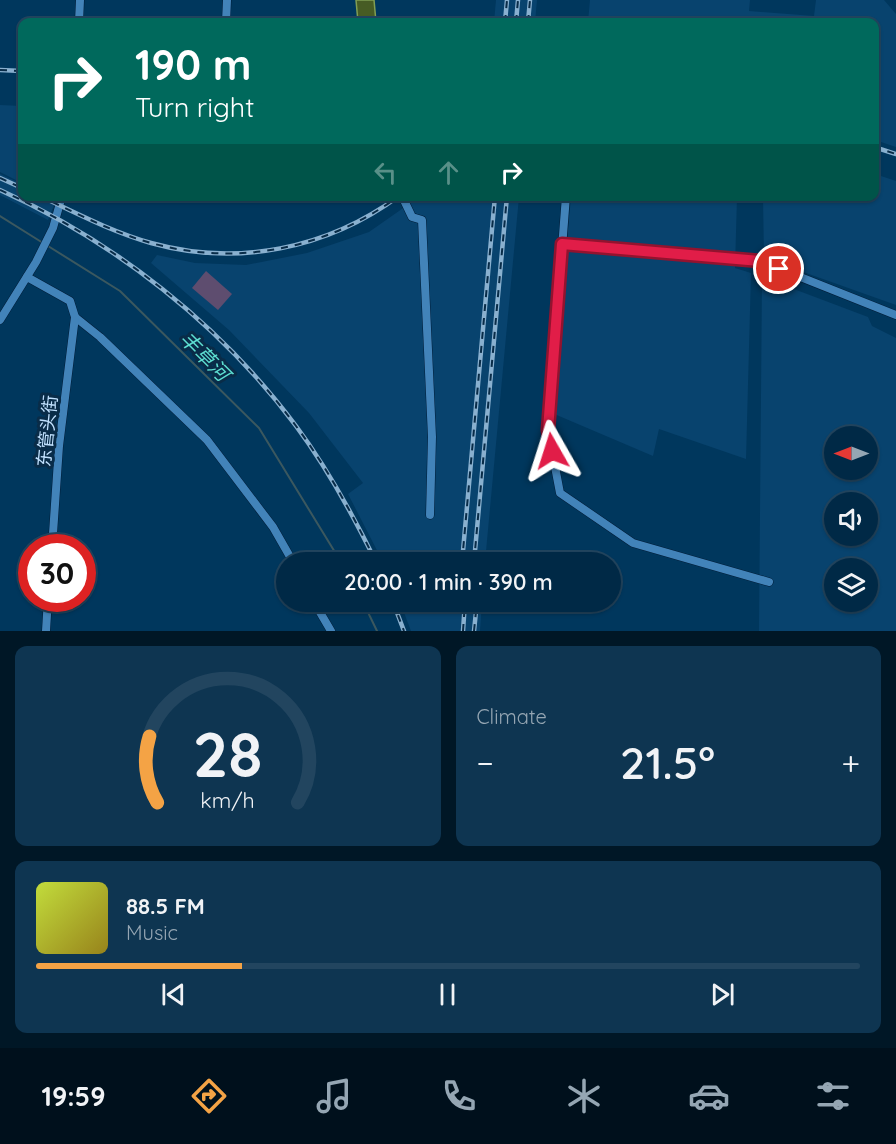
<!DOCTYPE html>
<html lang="en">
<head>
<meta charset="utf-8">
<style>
  :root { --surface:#002946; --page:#0e3551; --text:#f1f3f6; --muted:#95a6b3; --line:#22455f; --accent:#f4a345 }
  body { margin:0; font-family:Quicksand,"Noto Sans SC",sans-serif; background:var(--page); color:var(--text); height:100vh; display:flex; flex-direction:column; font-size:22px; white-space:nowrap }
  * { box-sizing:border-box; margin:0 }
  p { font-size:20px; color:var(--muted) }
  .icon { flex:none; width:33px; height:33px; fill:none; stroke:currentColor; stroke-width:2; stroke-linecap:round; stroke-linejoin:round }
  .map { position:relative; height:631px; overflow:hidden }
  .panel { display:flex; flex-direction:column; gap:15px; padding:15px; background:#001726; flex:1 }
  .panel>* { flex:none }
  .hud { position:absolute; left:18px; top:18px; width:861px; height:183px; border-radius:12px; box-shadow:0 2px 4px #0004,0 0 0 2px var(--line); background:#00695c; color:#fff; overflow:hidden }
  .needle { width:39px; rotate:270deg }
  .buttons { position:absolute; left:824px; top:426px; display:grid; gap:12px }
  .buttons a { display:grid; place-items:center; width:54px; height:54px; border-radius:50%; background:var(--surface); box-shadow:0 2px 4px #0004,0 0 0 2px var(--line); font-size:30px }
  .speed { position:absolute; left:18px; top:534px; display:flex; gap:12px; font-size:30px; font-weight:700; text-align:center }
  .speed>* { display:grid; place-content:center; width:78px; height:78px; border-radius:50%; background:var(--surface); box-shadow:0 2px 4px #0004,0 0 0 2px var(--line); line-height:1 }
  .speed .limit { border:9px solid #d22; background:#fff; color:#111 }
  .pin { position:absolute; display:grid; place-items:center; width:51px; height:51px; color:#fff; margin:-26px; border:3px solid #fff; border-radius:50%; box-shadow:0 2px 6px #0007 }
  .me { position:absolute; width:66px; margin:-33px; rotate:354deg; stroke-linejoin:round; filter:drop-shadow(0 0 4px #0008) }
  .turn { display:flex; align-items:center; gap:21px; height:126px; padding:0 18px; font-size:27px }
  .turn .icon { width:78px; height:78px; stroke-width:2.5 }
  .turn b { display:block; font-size:42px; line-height:51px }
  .lanes { display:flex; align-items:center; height:57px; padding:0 18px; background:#0003; justify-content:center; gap:30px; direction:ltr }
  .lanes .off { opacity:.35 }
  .big { font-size:45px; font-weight:600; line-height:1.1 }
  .panel .card { flex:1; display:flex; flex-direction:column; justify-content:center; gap:9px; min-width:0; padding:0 21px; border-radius:12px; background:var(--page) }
  .panel .dial { align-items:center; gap:0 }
  .dial svg { height:156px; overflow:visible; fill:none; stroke:var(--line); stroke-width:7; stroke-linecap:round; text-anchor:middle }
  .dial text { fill:var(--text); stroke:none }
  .song { display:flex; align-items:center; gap:18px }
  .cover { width:72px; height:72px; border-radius:9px; background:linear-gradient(135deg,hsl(70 70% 55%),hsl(50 70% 35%)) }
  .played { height:6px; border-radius:3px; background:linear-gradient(90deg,var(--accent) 25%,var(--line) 25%) }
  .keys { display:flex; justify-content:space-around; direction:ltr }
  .heat { display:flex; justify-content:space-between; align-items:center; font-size:33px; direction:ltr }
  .panel .tiles { flex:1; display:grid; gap:15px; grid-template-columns:1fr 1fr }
  .card:last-child { grid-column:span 2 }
  .trip { position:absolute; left:276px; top:552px; width:345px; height:60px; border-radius:30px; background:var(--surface); box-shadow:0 2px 4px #0004,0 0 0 2px var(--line); font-weight:600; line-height:60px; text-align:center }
  .dock { display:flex; height:96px; justify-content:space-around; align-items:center; background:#00101c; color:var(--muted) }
  .dock .icon { width:42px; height:42px }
  .dock .current { color:var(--accent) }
  .dock b { font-size:27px; color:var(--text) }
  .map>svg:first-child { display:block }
</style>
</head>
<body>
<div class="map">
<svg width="896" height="631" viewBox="0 0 896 631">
  <rect width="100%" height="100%" fill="#00375d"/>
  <g fill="#08436e" fill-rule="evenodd">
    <polygon points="496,0 537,0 535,22 494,22"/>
    <polygon points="590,0 750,0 749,11 814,16 816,0 884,0 896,14 896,147 875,140 874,22 588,22"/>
    <polygon points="0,105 22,106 22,183 0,172"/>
    <polygon points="0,174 22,184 22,196 55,197 56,200 48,220 0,195"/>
    <polygon points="875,174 896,181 896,305 764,258 763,197 874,196"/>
    <polygon points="419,197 519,197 485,562 383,562 348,494 363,483 309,413 229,330 151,263 157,255 195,263 246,265 307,253 369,232"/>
    <polygon points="571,197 737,197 735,268 751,273 746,459 659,429 653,456 552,413"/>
    <path d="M762 277 868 317 872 326 896 338V631H759ZM834 436H867V470H834ZM834 502H867V536H834ZM834 568H867V602H834Z"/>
    <polygon points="400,602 482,602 480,631 411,631"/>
  </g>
  <polygon fill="#5e4d6f" points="206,271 232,294 218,310 192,288"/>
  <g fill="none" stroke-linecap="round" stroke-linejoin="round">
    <g stroke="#3b585f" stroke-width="2">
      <polyline points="0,216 43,243"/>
      <polyline points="48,246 120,291 259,428 341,562"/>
      <polyline points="363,602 377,631"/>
    </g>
  </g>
  <polygon fill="#475c24" stroke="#819e53" stroke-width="1.5" points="356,0 374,0 376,22 358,22"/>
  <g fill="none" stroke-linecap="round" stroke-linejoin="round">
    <defs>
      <g id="street">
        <polyline points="79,22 80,0"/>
        <polyline points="226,22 227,0"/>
        <polyline points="402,196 412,217 422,220 432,437 430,515"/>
        <polyline points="566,196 548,430 560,493 633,543 769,582"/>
        <polyline points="562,244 760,261 896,315"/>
        <polyline points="27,277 70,301 75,317 100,337 207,440 273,527 293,562"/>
        <polyline points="0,320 36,262 53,228 62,196"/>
        <polyline points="52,548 59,446 75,317"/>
        <polyline points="314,602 331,631"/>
        <polyline points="46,631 48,598"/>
      </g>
    </defs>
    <use href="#street" stroke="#001d38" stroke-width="9"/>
    <use href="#street" stroke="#4283b9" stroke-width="8"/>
    <defs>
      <g id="rail">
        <polyline points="505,22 507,0"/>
        <polyline points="516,22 518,0"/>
        <polyline points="528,22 530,0"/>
        <polyline points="0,70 22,71"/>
        <polyline points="874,147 896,154"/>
        <polyline points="0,178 22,188"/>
        <path d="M0 190C114 241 221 325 296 426 328 469 353 515 376 562"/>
        <path d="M40 196C76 213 112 232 151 243 237 267 327 249 399 196"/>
        <polyline points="462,562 495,196"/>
        <polyline points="474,562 507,196"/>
        <polyline points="393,602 404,631"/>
        <polyline points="463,631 465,602"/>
        <polyline points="474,631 477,602"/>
      </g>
    </defs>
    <use href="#rail" stroke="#89b0cf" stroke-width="4.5"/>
    <use href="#rail" stroke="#092c48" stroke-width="2" stroke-dasharray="7" stroke-linecap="butt"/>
  </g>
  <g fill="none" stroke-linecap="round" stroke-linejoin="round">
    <defs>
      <polyline id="route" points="552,451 548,430 562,244 760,261 779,269"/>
    </defs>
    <use href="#route" stroke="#92132f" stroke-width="15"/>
    <use href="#route" stroke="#e11d48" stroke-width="10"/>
  </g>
  <g text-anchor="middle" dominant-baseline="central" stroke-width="6" stroke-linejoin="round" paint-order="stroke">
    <g font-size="18" fill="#bfdffc" stroke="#092c48">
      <text transform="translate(47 431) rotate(-84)">东管头街</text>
    </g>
    <g font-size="20" font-style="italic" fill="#5dded1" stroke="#092c48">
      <text transform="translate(205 356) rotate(45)">丰草河</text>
    </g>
  </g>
</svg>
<div class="buttons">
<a><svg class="needle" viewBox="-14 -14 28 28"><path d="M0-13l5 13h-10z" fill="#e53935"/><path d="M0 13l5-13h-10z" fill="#95a6b3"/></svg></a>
<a><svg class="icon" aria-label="sound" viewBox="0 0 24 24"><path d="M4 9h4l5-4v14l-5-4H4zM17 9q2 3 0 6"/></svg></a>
<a><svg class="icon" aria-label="layers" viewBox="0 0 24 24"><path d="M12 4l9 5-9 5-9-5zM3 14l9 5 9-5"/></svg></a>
</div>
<div class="speed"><div class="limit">30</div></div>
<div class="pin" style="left:779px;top:269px;background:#d93025"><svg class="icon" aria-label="arrive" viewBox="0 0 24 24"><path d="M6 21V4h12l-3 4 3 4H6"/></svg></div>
<svg class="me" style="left:552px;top:451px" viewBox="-20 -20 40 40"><path d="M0-17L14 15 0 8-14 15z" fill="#e11d48" stroke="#fff" stroke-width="4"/></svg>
<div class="trip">20:00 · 1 min · 390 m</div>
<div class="hud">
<div class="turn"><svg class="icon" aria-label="right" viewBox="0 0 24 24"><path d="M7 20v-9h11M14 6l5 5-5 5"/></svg><div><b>190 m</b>Turn right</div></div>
<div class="lanes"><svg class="icon off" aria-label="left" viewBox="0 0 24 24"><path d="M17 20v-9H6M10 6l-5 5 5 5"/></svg><svg class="icon off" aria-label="ahead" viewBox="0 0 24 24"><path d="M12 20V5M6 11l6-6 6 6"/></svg><svg class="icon" aria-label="right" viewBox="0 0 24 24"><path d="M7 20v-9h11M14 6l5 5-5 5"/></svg></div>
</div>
</div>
<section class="panel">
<div class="tiles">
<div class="card dial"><svg viewBox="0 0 100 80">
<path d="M14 69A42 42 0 1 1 86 69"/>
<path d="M14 69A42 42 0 0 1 10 35" stroke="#f4a345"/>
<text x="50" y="56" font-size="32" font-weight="700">28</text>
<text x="50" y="72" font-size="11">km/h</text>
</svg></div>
<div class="card"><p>Climate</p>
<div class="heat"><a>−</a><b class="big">21.5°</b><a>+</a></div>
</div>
<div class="card">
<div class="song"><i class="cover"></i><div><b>88.5 FM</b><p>Music</p></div></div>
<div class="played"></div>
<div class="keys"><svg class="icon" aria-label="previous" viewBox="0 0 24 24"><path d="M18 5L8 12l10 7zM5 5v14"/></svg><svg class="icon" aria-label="pause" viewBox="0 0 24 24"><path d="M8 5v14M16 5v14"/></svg><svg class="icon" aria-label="next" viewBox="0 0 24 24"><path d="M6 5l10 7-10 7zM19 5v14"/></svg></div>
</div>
</div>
</section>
<nav class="dock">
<b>19:59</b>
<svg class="icon current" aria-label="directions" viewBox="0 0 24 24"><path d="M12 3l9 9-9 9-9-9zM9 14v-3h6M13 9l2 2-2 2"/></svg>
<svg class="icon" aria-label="music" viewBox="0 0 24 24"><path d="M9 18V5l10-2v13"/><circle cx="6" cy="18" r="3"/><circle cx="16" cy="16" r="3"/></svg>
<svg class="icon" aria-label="phone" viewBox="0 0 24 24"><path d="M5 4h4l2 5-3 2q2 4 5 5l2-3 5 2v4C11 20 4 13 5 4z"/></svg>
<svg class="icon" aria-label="climate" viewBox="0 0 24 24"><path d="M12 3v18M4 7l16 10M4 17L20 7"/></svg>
<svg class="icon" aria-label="car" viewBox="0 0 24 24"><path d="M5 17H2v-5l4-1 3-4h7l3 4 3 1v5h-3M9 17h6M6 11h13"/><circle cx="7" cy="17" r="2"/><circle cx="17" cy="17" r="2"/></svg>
<svg class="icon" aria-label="filters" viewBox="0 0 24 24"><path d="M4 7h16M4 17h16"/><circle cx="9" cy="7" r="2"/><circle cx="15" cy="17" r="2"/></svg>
</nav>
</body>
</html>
